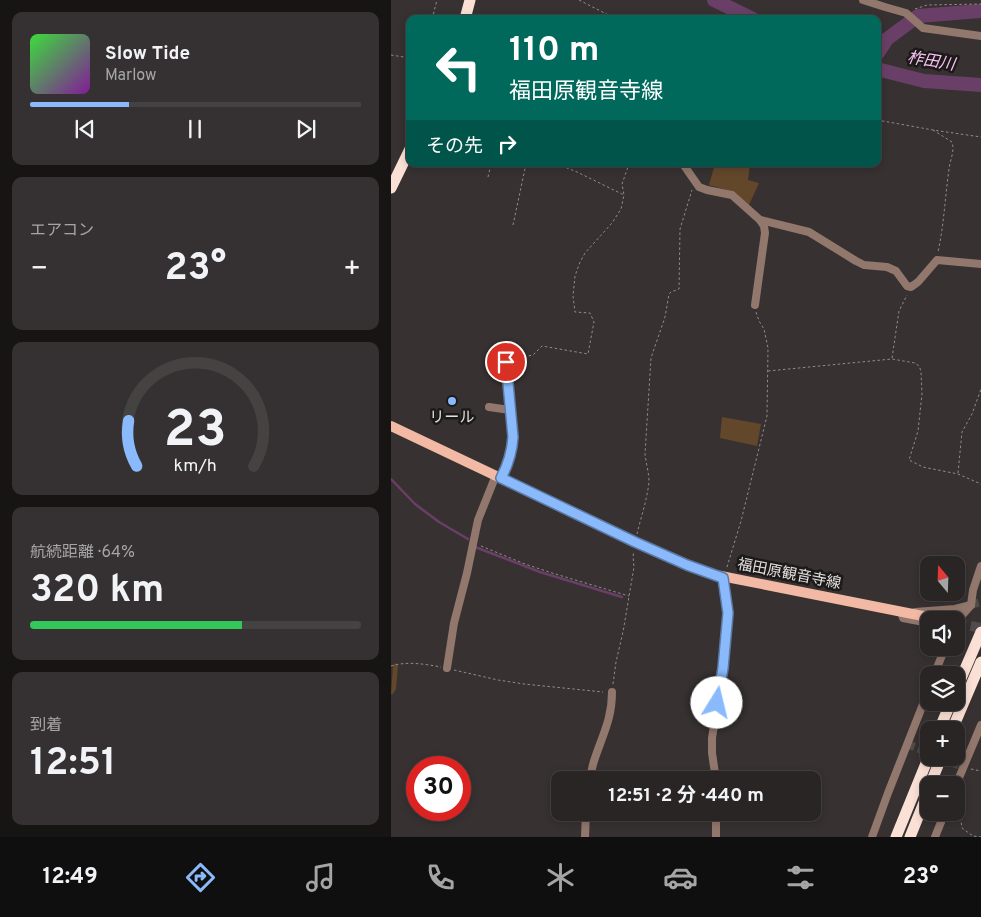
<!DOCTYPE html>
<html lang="ja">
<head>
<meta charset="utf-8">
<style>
  :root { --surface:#292525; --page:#353132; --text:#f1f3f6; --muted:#a5a5a7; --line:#454242; --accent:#8abafc }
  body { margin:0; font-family:Overpass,"Noto Sans JP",sans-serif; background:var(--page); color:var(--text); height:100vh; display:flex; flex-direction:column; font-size:19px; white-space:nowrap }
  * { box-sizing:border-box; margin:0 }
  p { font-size:16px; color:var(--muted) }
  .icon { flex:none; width:28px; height:28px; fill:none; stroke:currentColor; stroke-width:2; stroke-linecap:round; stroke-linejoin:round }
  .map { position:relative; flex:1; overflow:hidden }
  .drawer { display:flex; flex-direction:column; gap:12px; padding:12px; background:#171414; width:391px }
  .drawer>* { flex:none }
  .top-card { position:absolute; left:15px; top:15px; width:475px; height:152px; border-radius:10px; box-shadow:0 2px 8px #0003,0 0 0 1px var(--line); background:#00695c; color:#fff; overflow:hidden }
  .needle { width:32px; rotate:341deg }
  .fabs { position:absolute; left:529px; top:556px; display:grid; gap:10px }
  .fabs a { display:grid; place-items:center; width:45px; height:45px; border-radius:10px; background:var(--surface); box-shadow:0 2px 8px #0003,0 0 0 1px var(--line); font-size:25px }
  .speed { position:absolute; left:15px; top:756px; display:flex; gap:10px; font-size:25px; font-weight:700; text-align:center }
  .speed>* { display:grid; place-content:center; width:65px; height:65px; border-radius:50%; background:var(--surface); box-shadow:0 2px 8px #0003,0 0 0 1px var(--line); line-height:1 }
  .speed .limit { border:8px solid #d22; background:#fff; color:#111 }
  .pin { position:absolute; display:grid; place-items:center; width:42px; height:42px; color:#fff; margin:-21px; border:2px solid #fff; border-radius:50%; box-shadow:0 1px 5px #0007 }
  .me { position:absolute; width:55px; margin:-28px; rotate:9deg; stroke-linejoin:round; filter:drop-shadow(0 0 4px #0008) }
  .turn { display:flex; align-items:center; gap:18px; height:105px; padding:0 20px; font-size:22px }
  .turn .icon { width:65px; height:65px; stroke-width:2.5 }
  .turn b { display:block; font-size:35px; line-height:42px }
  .then { display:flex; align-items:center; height:48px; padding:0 20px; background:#0003; gap:10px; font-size:19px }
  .big { font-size:38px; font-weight:700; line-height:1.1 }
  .drawer .card { flex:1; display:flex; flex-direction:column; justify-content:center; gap:8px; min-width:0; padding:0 18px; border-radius:10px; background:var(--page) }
  .drawer .dial { align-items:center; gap:0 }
  .dial svg { height:130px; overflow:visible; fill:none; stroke:var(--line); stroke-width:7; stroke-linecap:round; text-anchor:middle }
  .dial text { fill:var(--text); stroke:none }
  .song { display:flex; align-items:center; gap:15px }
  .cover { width:60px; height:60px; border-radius:8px; background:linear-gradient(135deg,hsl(120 70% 55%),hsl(290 70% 35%)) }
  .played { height:5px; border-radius:2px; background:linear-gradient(90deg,var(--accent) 30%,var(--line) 30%) }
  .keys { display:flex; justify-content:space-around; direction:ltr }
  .heat { display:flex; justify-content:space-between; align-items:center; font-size:28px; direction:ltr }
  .charge { height:8px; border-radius:4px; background:linear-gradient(90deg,#34c759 64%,var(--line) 0) }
  .trip { position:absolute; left:160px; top:771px; width:270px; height:50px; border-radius:10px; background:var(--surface); box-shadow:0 2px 8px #0003,0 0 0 1px var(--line); font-weight:700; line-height:50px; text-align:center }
  .tabs { display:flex; height:80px; justify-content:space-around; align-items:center; background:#100f0f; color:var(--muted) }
  .tabs .icon { width:35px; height:35px }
  .tabs .on { color:var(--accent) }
  .tabs b { font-size:22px; color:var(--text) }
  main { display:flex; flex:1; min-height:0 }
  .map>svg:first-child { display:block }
</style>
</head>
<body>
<main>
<section class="drawer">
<div class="card">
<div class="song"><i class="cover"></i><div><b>Slow Tide</b><p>Marlow</p></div></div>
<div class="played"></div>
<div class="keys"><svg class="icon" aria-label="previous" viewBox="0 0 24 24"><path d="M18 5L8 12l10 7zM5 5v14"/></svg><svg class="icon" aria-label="pause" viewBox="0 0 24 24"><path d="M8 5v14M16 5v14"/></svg><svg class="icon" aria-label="next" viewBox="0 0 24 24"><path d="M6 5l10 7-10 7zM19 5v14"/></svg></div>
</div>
<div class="card"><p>エアコン</p>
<div class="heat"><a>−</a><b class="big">23°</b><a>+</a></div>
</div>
<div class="card dial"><svg viewBox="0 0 100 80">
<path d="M14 69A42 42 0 1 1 86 69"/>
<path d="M14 69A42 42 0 0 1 9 41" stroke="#8abafc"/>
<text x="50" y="56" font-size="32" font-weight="700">23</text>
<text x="50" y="72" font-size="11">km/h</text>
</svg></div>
<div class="card"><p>航続距離 · 64%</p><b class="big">320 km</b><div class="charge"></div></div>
<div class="card"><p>到着</p><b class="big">12:51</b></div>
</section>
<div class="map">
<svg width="590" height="837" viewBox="0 0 590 837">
  <rect width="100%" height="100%" fill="#373131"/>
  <g fill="#63472b">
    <polygon points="324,164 359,164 357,180 368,183 358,205 340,191 318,185"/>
    <polygon points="331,417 370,424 366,446 329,438"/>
    <polygon points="5,663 7,666 5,689 2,694 0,694 2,665"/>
  </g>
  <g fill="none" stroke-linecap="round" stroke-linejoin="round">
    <g stroke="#6a3f67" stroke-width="2.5">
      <polyline points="0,479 24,504 48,522 77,539"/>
      <polyline points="84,547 149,572 231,597"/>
    </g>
    <g stroke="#6a3f67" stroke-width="14">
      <polyline points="323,0 362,19"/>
      <polyline points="486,54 496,39 527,16 590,11"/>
      <polyline points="486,69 533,81 590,85"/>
    </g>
    <g stroke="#514b4b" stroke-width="8" stroke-dasharray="8 4" stroke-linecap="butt">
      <polyline points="580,605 590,602"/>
      <polyline points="516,744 538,753"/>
      <polyline points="549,758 572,767"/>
    </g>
    <polyline stroke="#514b4b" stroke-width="10" stroke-dasharray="10 5" stroke-linecap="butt" points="565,623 590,628"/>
    <g stroke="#928c8c" stroke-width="1" stroke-dasharray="2.5 2.5" stroke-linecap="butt">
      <polyline points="188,0 225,19"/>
      <polyline points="524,9 536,5 590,4"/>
      <polyline points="41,19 46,0"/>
      <polyline points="0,55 19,58"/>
      <polyline points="486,120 542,130 590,137"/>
      <path d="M542 130 561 142C564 151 559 160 558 169 554 197 553 225 547 252"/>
      <polyline points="166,164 186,172 233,195"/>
      <polyline points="97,177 100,164"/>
      <polyline points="122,225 135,164"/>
      <polyline points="501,358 508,311 516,295"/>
      <polyline points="123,359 142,355 151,346 197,354 203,322 199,313 184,312 182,296 184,276 189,262 194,253 221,223 230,209 233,195 231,184 238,164"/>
      <polyline points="377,371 501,359 524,363 528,366 530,371 531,394 527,431 518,460 532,467 567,474 590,484"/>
      <polyline points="567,473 571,432 581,414 590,389"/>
      <path d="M246 534C250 517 256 500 258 482 258 473 255 463 254 454L260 358 274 317 278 294 280 292 288 289 289 229 301 190"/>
      <polyline points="90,546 134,564 161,573 238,596"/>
      <polyline points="336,567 350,521 376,416 377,348 373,329 368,321 365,312"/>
      <path d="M0 666C16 661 33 664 50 667"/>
      <polyline points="63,670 107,680 133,684 212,692"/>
      <polyline points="222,684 225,662 232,632 243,567 242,556 243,551"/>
      <polyline points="580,769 590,771"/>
      <polyline points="566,793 571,828 582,836 590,837"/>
    </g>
    <g stroke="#92776c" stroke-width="8">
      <polyline points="472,0 494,7 515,13 532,28 590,36"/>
      <polyline points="292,164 308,187 316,190 341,195 369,220 418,232 465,261 473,265 496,267 505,271 516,286 520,287 527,282 546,260 590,264"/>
      <polyline points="364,305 374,233 373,226 369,220"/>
      <polyline points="98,407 119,410"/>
      <path d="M110 478C117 465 121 452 122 437L115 362"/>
      <polyline points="510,611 512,618 538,623"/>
      <polyline points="524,612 564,609 580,605"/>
      <polyline points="565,622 580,605 582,590 590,566"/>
      <polyline points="56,668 63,623 76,573 87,520 105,475"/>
      <polyline points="543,675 554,648"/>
      <path d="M199 780C200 774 201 767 203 761 211 736 221 720 221 692"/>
      <polyline points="325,780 321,753 321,738 332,668 337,613 332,578"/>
      <polyline points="565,785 590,725"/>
      <polyline points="194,837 195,812"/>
      <polyline points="325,837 325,812"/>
      <polyline points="481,837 497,793 538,689"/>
      <polyline points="544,837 554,812"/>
    </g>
    <polyline stroke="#f2baa5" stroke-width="10" points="0,426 244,542 296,565 320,574 552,620"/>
    <g stroke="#fbe0d5" stroke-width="11">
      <polyline points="74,19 79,0"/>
      <polyline points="0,188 19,149"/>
      <polyline points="565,690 590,632"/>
      <polyline points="548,730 560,702"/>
      <polyline points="561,730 590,662"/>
      <polyline points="539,785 550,758"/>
      <polyline points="505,837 538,756"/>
      <polyline points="519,837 538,790"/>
    </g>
  </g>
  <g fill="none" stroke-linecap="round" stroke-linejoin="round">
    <defs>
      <path id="route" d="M115 362 122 437C121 452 117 465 110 478L244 542 296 565 332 578 337 613 332 668 326 703"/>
    </defs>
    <use href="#route" stroke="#5a79a4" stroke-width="12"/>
    <use href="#route" stroke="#8abafc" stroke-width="9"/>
  </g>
  <circle fill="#8abafc" stroke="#1c1919" stroke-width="2" cx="61" cy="401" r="5"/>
  <g text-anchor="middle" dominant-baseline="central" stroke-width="5" stroke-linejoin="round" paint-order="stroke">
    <g font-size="15" fill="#e5e0e0" stroke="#1c1919">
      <text x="61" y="418">リール</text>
    </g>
    <g font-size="15" fill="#e5e0e0" stroke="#1c1919">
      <text transform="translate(398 575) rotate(11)">福田原観音寺線</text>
    </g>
    <g font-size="16" font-style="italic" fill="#f9c1f4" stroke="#1c1919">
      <text transform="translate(540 62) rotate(9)">柞田川</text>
    </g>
  </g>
</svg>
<div class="fabs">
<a><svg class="needle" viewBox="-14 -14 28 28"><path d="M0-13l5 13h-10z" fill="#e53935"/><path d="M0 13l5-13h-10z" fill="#a5a5a7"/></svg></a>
<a><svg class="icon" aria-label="sound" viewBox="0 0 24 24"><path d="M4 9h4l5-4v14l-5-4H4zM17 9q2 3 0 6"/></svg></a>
<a><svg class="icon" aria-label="layers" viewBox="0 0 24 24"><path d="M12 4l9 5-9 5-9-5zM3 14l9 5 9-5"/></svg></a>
<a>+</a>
<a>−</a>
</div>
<div class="speed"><div class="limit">30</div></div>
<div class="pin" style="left:115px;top:362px;background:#d93025"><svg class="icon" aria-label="arrive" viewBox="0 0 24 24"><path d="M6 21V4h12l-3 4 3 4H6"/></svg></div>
<svg class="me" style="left:326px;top:703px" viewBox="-20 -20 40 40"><circle r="19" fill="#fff"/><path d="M0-13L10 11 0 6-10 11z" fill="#8abafc"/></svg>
<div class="trip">12:51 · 2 分 · 440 m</div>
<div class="top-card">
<div class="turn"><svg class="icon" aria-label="left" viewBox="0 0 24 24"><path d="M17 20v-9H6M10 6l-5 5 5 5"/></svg><div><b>110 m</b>福田原観音寺線</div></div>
<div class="then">その先<svg class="icon" aria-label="right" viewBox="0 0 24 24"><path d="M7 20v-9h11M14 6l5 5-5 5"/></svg></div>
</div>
</div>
</main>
<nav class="tabs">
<b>12:49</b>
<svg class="icon on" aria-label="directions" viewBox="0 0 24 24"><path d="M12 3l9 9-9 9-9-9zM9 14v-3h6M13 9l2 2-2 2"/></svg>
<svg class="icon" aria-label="music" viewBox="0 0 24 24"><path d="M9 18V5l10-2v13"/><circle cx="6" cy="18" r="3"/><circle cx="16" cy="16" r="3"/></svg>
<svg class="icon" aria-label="phone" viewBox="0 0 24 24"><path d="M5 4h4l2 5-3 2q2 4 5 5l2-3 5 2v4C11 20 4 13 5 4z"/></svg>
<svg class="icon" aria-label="climate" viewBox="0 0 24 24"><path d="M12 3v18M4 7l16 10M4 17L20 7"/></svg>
<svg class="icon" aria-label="car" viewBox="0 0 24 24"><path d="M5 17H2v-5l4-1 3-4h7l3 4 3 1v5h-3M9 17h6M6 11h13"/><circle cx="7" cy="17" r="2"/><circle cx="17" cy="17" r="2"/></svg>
<svg class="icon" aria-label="filters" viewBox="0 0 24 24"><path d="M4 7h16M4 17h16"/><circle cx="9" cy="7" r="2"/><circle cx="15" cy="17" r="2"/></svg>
<b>23°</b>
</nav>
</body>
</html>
